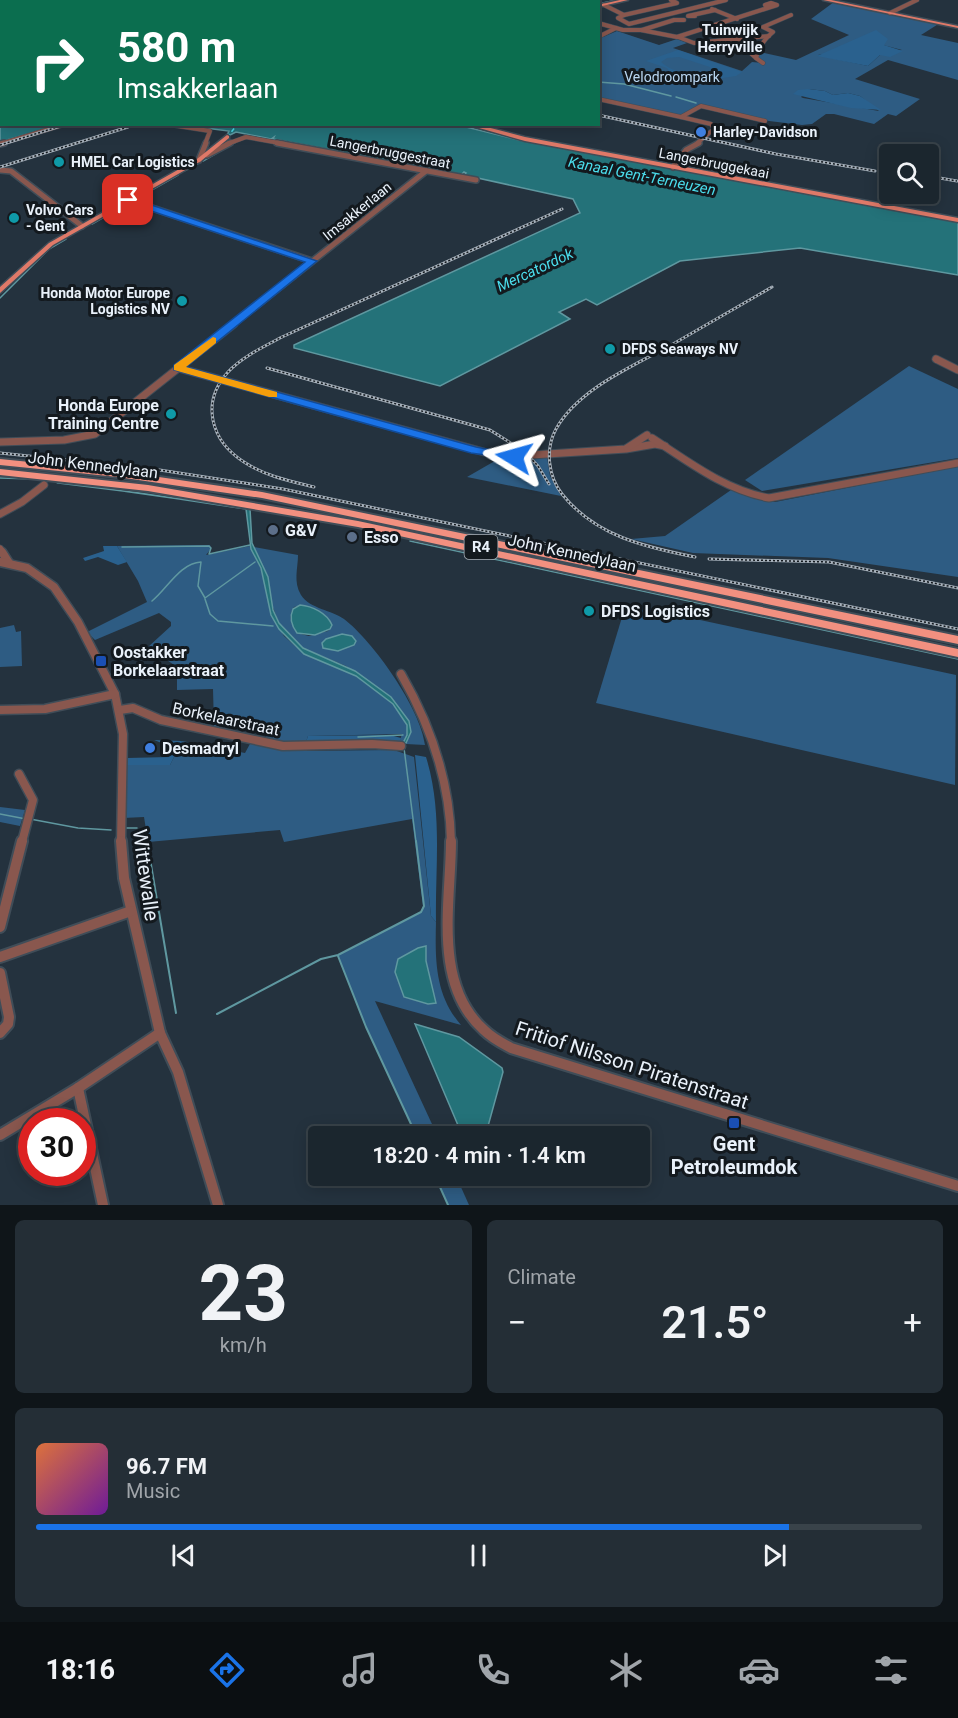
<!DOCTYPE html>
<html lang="en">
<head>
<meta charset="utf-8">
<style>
  :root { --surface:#1b262e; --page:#242e36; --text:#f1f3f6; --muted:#a0a5aa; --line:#39434a; --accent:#1a73e8 }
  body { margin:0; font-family:Roboto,sans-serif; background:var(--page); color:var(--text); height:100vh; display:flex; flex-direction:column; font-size:22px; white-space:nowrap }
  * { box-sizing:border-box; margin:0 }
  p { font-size:20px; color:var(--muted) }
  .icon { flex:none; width:33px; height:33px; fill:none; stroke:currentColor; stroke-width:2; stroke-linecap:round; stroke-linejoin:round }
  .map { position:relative; height:1205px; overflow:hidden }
  .side { display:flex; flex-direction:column; gap:15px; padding:15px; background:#0f1519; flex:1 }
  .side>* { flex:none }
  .top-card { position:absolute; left:0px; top:0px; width:600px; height:126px; box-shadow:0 3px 15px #0003,0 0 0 2px var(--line); background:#0b6e4f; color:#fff; overflow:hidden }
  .fabs { position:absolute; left:879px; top:144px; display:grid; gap:12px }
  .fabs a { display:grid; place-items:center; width:60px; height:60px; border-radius:6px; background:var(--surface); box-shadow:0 3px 15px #0003,0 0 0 2px var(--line); font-size:30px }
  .speed { position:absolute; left:18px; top:1108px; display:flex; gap:12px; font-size:30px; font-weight:700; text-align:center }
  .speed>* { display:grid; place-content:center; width:78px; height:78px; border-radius:50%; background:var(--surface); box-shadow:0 3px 15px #0003,0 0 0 2px var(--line); line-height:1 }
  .speed .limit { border:9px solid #d22; background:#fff; color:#111 }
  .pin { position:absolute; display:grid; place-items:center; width:51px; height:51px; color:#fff; margin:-26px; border-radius:12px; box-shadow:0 3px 9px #0006 }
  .me { position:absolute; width:66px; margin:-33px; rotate:278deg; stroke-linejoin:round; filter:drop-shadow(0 0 4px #0008) }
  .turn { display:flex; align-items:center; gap:21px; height:126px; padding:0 18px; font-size:27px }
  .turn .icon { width:78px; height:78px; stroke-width:2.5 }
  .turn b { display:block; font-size:42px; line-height:51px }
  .big { font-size:45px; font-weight:600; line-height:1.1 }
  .side .tile { flex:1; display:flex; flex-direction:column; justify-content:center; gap:9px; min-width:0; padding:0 21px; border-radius:9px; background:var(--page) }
  .side .dial { align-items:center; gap:0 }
  .dial b { font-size:78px; line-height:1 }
  .song { display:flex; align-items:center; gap:18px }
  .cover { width:72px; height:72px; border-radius:9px; background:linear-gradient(135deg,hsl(20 70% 55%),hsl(280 70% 35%)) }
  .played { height:6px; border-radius:3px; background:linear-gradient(90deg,var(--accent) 85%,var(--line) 85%) }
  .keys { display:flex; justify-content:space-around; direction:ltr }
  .heat { display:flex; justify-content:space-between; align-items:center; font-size:33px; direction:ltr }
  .side .tiles { flex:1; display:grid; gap:15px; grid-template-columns:1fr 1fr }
  .tile:last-child { grid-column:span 2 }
  .trip { position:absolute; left:308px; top:1126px; width:342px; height:60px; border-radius:6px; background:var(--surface); box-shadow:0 3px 15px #0003,0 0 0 2px var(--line); font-weight:600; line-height:60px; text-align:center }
  .dock { display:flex; height:96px; justify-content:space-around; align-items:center; background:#0b0f12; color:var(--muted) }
  .dock .icon { width:42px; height:42px }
  .dock .selected { color:var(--accent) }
  .dock b { font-size:27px; color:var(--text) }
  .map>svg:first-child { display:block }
</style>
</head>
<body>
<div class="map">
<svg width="958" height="1205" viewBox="0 0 958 1205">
  <rect width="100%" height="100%" fill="#24323e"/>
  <g fill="#2e5c83" fill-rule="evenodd">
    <path d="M834 2 940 23 921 35 958 43V80L888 60 855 79 920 99 896 116 888 114 874 124 834 114H826L812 124 802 125 769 121 701 104 681 116 599 99V36L603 37 617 31 659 45 677 39 687 43 673 48 742 71 752 62 763 63 757 57 760 52 796 60 849 35 811 19ZM883 45 902 50 880 55 868 66 818 55ZM809 89 825 91 833 95 848 93 860 96 879 111 803 98 801 97Z"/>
    <polygon points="909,366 958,389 958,458 762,491 745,480"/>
    <polygon points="547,457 550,476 561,496 467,477 500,458"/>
    <polygon points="958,466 958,577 828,558 693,553 631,539 665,536 731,490 757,499 775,502"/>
    <polygon points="210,545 211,549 206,555 250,546 262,571 271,615 284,636 304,654 356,676 393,704 407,725 407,735 403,743 399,743 402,734 308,736 306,742 282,744 265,740 267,734 221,724 217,729 214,726 213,689 177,690 177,667 148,647 171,626 171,622 159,613 95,640 87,632 147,602 138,581 117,546"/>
    <path d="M254 547 298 555C298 568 293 582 301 595 310 609 332 610 344 619 373 641 421 709 425 745L406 744 411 732 409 721 391 697 346 666 303 648 279 623 272 605 268 577ZM303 605C314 609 328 614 332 626L328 631 309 636 297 633C291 625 288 616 294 607Z"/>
    <polygon points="626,604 956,675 955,785 596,703"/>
    <polygon points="14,625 16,632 21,631 22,666 0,667 0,628"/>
    <path d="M182 741 245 753 251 742 296 751 394 750 414 757 431 916 436 922C435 960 435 995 461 1025L375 1001 438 1137H417L366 1027 338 955 421 912 423 906 412 819 284 842 280 830 148 842 144 817 123 818 126 765H170ZM426 947V961L435 1003 428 1004 404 997Z"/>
    <polygon points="0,807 25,810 20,826 0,822"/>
    <polygon points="435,1176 456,1176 469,1205 448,1205"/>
  </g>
  <g fill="#2a618e" fill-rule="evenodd">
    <polygon points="876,30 888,39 884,45 903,51 890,57 880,55 868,66 817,56"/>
    <path d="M678 50 742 72 736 76 703 81 653 79 657 73 671 74 667 68 646 61ZM679 57 710 67 712 72C699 79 671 72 661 62L667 58Z"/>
    <polygon points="809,89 825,91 833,95 848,93 860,96 881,110 851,108 793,94 798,90"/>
    <polygon points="103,546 117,546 127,562 118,565 98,557 85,561 83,558 104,551"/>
    <polygon points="390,735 401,738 399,743 306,742 308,736"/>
    <polygon points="154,740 182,741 170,765 126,765 127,758 169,757 172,747"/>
    <path d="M415 755 426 757C443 812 435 866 436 922L431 916Z"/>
  </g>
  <g fill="#247279" stroke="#5f98a0" stroke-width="1.5">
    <polygon points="0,63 2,124 58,125 0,142"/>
    <polygon points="181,125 458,125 519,140 958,222 958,275 800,248 680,261 597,305 586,299 559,312 570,319 440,386 294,348 294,345 580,213 573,199 464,175 466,173 464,172 461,175 273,139 274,137 271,139 236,132 226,137 229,131"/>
    <polygon points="59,482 250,509 252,543 268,577 273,610 279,623 303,648 355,671 391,697 409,721 411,732 406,743 403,743 407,735 407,725 393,704 356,676 304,654 279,629 271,615 261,568 251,549 246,509 139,493 58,483"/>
    <path d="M300 605C312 606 327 613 332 625L330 629 315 635 297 633C291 625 289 618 293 609Z"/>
    <polygon points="342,634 352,636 356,641 354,645 338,651 323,648 322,643 326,639"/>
    <polygon points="426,946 426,961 436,1003 428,1004 404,997 395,972 398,959 418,948"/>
    <polygon points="415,1024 459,1037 502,1068 503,1072 485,1137 463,1137"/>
  </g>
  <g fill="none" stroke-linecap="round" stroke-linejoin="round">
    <g stroke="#5f98a0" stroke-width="1.5">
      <polyline points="598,4 617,0"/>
      <polyline points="598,82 624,84 671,96"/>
      <polyline points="676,97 696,103"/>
      <polyline points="203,161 236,142"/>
      <polyline points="184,171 199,163"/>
      <polyline points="136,199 178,175"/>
      <polyline points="92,224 125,205"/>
      <polyline points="0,298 49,249 66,239"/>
      <polyline points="0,478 34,479"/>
      <polyline points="178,498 230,506"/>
      <polyline points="410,541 958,659"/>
      <polyline points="122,547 209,546 211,548 209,554 250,545"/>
      <polyline points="205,599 210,614 218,621 273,626"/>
      <path d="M152 601C167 589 180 563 201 562L198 586 205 598 255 562"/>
      <polyline points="358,737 403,735"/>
      <polyline points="404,748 416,842"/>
      <polyline points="0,814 26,819"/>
      <polyline points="30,819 78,828 111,830"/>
      <polyline points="126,828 137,828"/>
      <polyline points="145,829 147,842"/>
    </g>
    <g stroke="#5f98a0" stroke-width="2">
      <polyline points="147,841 176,1013"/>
      <polyline points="338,956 366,1027 417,1137"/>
      <polyline points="217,1014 321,959 338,955 421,912 424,906 416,841"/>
      <polyline points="435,1176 448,1205"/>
    </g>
    <polyline stroke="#4bdeed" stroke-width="1.5" stroke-dasharray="4 3" stroke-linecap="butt" points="227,137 238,124"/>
    <defs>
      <g id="minor-far4">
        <polyline points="259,0 261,2"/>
        <polyline points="604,5 624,15 618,18 629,24 726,0"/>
        <polyline points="712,9 737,19"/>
        <polyline points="890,13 917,0"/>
        <polyline points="624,15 677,3 671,0"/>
        <polyline points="695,16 688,16 715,10"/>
        <polyline points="598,23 623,30 641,30 677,37 777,5 771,3 765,5"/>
        <polyline points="642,30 674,20 684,20"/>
        <polyline points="598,37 616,28"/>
        <polyline points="678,37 694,43 769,36"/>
        <polyline points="745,38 737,31 750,30"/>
        <polyline points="735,39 756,58"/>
        <path d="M763 63 756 58C759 47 764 39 773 32L763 27 791 15"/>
        <polyline points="598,99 681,117 701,106 765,121"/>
        <polyline points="681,117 711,124 714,129 696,144"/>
        <polyline points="165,124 210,131 205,144"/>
        <polyline points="0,144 66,124"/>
        <polyline points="227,144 246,137 285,144"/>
      </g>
      <g id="minor-far3">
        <polyline points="277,143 476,180"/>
        <polyline points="0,144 4,143"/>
        <polyline points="207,155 230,143"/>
        <polyline points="199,160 206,143"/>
        <polyline points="673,167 686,150 699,143"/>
        <polyline points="0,170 11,171 82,226"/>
        <polyline points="128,200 312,261"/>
        <polyline points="232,325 426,171"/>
      </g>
      <g id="minor-far2">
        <polyline points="936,359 958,370"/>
        <polyline points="178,368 502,457 626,449 655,444 665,446"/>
        <path d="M652 438C689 462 725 490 769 498L958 463"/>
        <polyline points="0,442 64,440 95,434 234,324"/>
        <polyline points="627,448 647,435"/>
        <polyline points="0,514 22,502 44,485"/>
        <polyline points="0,549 3,554"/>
      </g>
      <g id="minor-far1">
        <polyline points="2,552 9,563"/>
        <polyline points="0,562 27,568 54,587 78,622 115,694 123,734 121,842"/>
        <path d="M401 674C431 726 450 782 451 842"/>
        <polyline points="0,710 45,709 115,694"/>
        <polyline points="120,710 133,708 161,720 283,746 372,744 401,746"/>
        <polyline points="19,774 33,800 22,842"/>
      </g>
      <g id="minor">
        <polyline points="121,841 124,878 160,1033 178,1072 218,1205"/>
        <path d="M451 841C451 901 432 984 484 1030 492 1038 502 1043 511 1048L958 1186"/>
        <polyline points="0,927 22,841"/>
        <polyline points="0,957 131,911"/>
        <polyline points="0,973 9,1017 8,1024 0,1033"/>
        <polyline points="78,1088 103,1205"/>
        <polyline points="0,1135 78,1088 160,1033"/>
      </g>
      <g id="major">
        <polygon points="160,0 164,0 166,2 161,2"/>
        <polygon points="620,0 628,0 598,7 598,5"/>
        <polygon points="823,0 831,0 958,26 958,28"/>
        <polygon points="465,124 475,124 525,137 958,218 958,222 525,141"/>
        <polygon points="227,135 229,136 229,138 201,161 53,245 0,293 0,287 49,243 197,159"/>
      </g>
      <g id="highway">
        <polygon points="0,459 118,471 262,492 958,636 958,644 262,498 118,477 0,465"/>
        <polygon points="0,469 148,485 358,521 958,649 958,657 358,527 148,491 0,475"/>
      </g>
    </defs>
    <use href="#minor-far4" stroke="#404d58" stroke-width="5"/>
    <use href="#minor-far3" stroke="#404d58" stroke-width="8"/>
    <use href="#minor-far2" stroke="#404d58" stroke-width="9"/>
    <use href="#minor-far1" stroke="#404d58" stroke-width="11"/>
    <use href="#minor" stroke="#404d58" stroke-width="14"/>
    <use href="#major" stroke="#404d58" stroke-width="3"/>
    <use href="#highway" stroke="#404d58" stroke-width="4"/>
    <use href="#minor-far4" stroke="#89574e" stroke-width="4"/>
    <use href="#minor-far3" stroke="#89574e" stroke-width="5"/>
    <use href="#minor-far2" stroke="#89574e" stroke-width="7"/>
    <use href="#minor-far1" stroke="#89574e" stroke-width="8"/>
    <use href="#minor" stroke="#89574e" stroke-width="10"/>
    <use href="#major" fill="#df7968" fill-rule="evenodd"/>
    <use href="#highway" fill="#f29080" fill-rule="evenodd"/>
    <defs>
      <g id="rail">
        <polyline points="176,0 181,2"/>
        <polyline points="598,115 776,154 875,171"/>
        <polyline points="0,145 67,124"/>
        <polyline points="0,167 128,127"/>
        <polyline points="928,176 957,181"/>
        <polyline points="267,368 490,430 525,452 538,466 549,484"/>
        <polyline points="0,453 153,469 283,489 958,629"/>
        <path d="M314 487C290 481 265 476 244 462 211 441 200 403 228 372 242 357 263 347 282 337L562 209"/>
        <path d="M695 557C645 547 595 536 562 494 548 476 545 449 556 429 579 388 634 366 673 344 706 325 739 306 772 287"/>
        <polyline points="709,559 829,562 958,588"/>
      </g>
    </defs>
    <use href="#rail" stroke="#a7b1bb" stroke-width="3"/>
    <use href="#rail" stroke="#13191e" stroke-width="1.5" stroke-dasharray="2" stroke-linecap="butt"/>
  </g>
  <polygon fill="#1a73e8" stroke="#114b97" stroke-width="1.5" points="124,198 131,198 317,261 186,367 476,447 518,455 518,460 471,453 174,370 174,365 305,262 124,202"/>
  <polygon fill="#f59e0b" points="213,337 216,338 216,343 186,367 277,392 277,397 269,397 174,370 174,365"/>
  <g fill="#3f7fe0" stroke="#13191e" stroke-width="2">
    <circle cx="701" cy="132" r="6"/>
    <circle cx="150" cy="748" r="6"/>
  </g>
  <g fill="#0f9aa8" stroke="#13191e" stroke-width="2">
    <circle cx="59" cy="162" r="6"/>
    <circle cx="14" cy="218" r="6"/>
    <circle cx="182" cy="301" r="6"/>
    <circle cx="610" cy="349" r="6"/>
    <circle cx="171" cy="414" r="6"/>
    <circle cx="589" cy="611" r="6"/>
  </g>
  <g fill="#5c6f8a" stroke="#13191e" stroke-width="2">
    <circle cx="273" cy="530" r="6"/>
    <circle cx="352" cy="537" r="6"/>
  </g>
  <g fill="#1a4fb4" stroke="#13191e" stroke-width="2">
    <rect x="95" y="655" width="12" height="12" rx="3"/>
    <rect x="728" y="1117" width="12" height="12" rx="3"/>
  </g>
  <g text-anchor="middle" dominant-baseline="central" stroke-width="6" stroke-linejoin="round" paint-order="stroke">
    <g font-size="14" fill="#bad8f3" stroke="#13191e">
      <text x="672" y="77">Velodroompark</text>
    </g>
    <g font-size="14" font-weight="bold" fill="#e9f1fa" stroke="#13191e" text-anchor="start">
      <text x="713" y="132">Harley-Davidson</text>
      <text x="71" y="162">HMEL Car Logistics</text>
      <text x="26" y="210">Volvo Cars<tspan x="26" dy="16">- Gent</tspan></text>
      <text x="170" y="293" text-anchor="end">Honda Motor Europe<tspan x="170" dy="16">Logistics NV</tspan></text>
      <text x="622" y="349">DFDS Seaways NV</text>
    </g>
    <g font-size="14" fill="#e9f1fa" stroke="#13191e">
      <text transform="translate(390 152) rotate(11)">Langerbruggestraat</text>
      <text transform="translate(714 163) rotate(11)">Langerbruggekaai</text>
      <text transform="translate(357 211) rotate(-39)">Imsakkerlaan</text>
    </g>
    <g font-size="15" font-weight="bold" fill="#e9f1fa" stroke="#13191e">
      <text x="730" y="30">Tuinwijk<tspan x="730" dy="17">Herryville</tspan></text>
    </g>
    <g font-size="15" font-style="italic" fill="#4bdeed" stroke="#13191e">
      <text transform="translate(642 176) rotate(11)">Kanaal Gent-Terneuzen</text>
      <text transform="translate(535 270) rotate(-25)">Mercatordok</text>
    </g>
    <rect fill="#13191e" stroke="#a9b0b8" stroke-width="1.5" x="464.5" y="535" width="33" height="24" rx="4.5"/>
    <g font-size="15" font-weight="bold" fill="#e9f1fa">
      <text x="481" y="547">R4</text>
    </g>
    <g font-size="16" font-weight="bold" fill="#e9f1fa" stroke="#13191e" text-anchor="start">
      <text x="159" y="405" text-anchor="end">Honda Europe<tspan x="159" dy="18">Training Centre</tspan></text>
      <text x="285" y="530">G&amp;V</text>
      <text x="364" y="537">Esso</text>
      <text x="601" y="611">DFDS Logistics</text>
      <text x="113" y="652">Oostakker<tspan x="113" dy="18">Borkelaarstraat</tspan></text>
      <text x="162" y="748">Desmadryl</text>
    </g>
    <g font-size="16" fill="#e9f1fa" stroke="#13191e">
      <text transform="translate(93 465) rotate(7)">John Kennedylaan</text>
      <text transform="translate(572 553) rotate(12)">John Kennedylaan</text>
      <text transform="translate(226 719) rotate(12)">Borkelaarstraat</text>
    </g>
    <g font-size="20" fill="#e9f1fa" stroke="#13191e">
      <text transform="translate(146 875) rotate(82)">Wittewalle</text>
      <text transform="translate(632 1065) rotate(18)">Fritiof Nilsson Piratenstraat</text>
    </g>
    <g font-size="20" font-weight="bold" fill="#e9f1fa" stroke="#13191e">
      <text x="734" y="1144">Gent<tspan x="734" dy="23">Petroleumdok</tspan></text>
    </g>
  </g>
</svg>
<div class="fabs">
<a><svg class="icon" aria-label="search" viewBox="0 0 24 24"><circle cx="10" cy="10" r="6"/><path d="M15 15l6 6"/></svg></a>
</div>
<div class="speed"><div class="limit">30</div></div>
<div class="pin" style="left:128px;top:200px;background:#d93025"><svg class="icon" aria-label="arrive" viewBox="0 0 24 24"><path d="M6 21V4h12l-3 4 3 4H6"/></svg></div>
<svg class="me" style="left:514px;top:457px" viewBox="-20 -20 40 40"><path d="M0-17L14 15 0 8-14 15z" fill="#1a73e8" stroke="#fff" stroke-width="4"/></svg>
<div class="trip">18:20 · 4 min · 1.4 km</div>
<div class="top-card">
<div class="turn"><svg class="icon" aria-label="right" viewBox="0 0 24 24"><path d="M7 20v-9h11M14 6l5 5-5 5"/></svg><div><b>580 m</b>Imsakkerlaan</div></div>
</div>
</div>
<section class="side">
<div class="tiles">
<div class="tile dial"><b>23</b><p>km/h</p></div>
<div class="tile"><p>Climate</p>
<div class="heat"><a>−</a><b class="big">21.5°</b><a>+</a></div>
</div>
<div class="tile">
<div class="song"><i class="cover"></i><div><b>96.7 FM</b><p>Music</p></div></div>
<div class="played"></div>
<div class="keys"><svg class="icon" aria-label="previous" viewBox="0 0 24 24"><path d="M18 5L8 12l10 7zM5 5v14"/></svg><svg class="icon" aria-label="pause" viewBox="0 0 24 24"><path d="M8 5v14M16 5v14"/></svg><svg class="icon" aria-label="next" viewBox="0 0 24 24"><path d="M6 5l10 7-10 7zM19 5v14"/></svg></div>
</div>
</div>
</section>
<nav class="dock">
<b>18:16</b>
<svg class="icon selected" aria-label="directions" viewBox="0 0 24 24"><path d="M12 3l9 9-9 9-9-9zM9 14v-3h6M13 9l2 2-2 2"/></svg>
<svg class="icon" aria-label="music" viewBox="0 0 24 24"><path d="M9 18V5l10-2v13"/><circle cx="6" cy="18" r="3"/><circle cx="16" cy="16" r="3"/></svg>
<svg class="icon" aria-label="phone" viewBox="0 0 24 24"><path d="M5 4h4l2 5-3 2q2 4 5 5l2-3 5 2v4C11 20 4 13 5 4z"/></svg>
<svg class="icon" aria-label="climate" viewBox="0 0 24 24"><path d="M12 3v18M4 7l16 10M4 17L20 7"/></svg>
<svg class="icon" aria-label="car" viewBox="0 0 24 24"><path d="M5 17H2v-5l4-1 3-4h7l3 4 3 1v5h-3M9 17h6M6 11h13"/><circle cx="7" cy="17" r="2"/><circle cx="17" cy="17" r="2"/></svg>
<svg class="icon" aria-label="filters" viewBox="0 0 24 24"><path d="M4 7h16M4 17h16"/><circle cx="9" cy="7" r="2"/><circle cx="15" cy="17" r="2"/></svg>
</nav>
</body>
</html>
